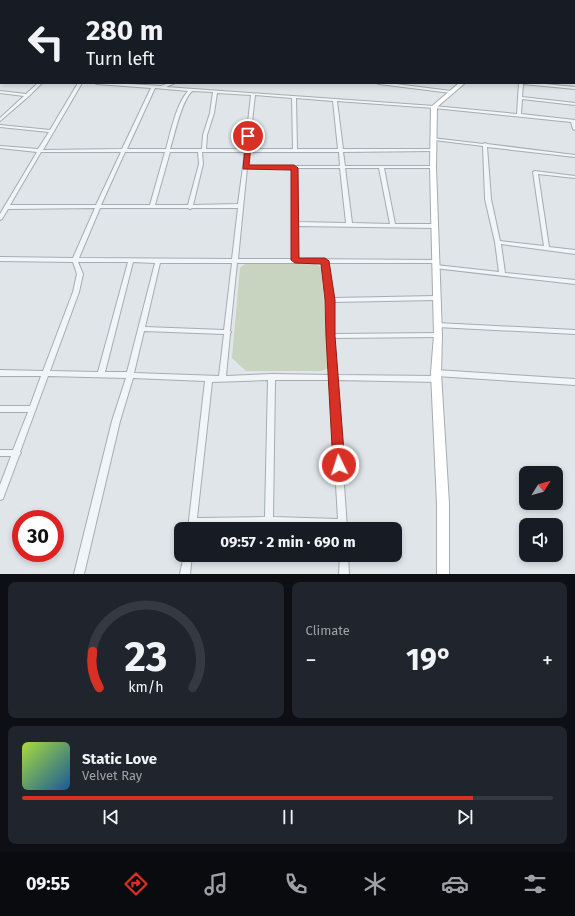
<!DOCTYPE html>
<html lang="en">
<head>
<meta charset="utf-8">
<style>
  :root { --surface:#171b24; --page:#20242c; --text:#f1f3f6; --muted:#9ea1a6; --line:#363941; --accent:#d93025 }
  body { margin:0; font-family:"Fira Sans",sans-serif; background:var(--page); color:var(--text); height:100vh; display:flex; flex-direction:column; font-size:15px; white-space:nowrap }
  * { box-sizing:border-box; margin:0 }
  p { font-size:13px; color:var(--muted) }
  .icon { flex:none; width:22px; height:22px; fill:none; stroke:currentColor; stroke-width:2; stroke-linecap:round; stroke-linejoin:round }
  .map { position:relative; height:574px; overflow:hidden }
  .details { display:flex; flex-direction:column; gap:8px; padding:8px; background:#0d0f14; flex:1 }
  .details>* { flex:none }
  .top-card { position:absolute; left:0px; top:0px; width:575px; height:84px; box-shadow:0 2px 6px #0003; background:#171b24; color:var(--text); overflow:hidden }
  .needle { width:26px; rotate:53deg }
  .buttons { position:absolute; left:519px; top:466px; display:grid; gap:8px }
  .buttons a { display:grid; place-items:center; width:44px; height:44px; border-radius:8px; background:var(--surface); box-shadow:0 2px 6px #0003; font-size:20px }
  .speed { position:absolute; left:12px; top:510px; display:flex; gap:8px; font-size:20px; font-weight:700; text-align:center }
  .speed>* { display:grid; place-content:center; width:52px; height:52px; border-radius:50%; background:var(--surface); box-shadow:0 2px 6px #0003; line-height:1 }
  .speed .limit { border:6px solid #d22; background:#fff; color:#111 }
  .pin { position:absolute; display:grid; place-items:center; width:34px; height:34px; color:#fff; margin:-17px; border:2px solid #fff; border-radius:50%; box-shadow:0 1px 4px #0007 }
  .me { position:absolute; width:44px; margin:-22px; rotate:356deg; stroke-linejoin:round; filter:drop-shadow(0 0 3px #0008) }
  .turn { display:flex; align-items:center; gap:14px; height:84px; padding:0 20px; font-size:18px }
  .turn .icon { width:52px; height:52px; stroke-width:2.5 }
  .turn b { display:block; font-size:28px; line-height:34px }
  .big { font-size:30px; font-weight:700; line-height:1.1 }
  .details .tile { flex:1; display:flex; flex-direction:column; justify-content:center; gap:6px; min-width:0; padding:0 14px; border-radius:8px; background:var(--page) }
  .details .dial { align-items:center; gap:0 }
  .dial svg { height:104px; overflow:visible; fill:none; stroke:var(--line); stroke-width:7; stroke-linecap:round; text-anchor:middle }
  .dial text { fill:var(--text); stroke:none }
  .song { display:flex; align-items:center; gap:12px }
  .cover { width:48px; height:48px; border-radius:6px; background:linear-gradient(135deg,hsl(80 70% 55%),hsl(210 70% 35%)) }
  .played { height:4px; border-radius:2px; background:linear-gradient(90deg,var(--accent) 85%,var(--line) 85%) }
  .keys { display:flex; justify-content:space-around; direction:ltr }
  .heat { display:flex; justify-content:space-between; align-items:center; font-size:22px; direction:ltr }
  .details .tiles { flex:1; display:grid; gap:8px; grid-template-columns:1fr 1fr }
  .tile:last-child { grid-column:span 2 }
  .trip { position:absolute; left:174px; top:522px; width:228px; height:40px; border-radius:8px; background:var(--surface); box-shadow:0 2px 6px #0003; font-weight:700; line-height:40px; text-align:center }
  .tab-bar { display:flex; height:64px; justify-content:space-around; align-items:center; background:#090b0e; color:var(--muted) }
  .tab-bar .icon { width:28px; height:28px }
  .tab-bar .selected { color:var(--accent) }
  .tab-bar b { font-size:18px; color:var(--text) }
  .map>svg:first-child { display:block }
</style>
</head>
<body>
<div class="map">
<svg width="575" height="574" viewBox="0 0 575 574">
  <rect width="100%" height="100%" fill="#dfe5e9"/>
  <polygon fill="#c8d3c0" points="245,264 315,264 321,267 329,368 321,371 246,371 232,358 240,268"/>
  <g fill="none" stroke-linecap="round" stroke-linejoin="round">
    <polyline stroke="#99b9ca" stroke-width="1" points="35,1 38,0"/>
    <defs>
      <g id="street">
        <rect x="0" y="12" width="1" height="2"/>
        <rect x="574" y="21" width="1" height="2"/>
        <rect x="0" y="37" width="1" height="2"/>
        <rect x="574" y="39" width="1" height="3"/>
        <rect x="0" y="51" width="1" height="2"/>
        <rect x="0" y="57" width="1" height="2"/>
        <rect x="574" y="63" width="1" height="3"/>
        <rect x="0" y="74" width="1" height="2"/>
        <polygon points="38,83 42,83 29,96 0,121 0,118 24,96 0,93 0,91 26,94"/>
        <path d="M78 83H82L43 150 122 149 151 88 97 84 95 83H113L161 86 169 83H175L166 87 434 106 517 114 519 83H535L575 87V89L523 84 522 97 575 103V105L522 99 521 114 575 120V130L573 129 571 122 434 108 337 101 343 149H435V151H433L343 152 345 166H435V168H384L395 224H435L438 226 435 228 297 226 298 259 438 260 439 261 436 263H328L333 298 436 296 439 298 436 300 333 302 334 334 438 333H440L441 335 440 337H438L334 338 337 375 437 376 439 377 440 379 439 381 437 382 337 380 347 529H339V527L269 525 197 526 196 529H188L205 381 133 378 120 421 84 574H74L112 421 126 378 48 376 20 452 21 453 19 456 4 496 3 499 0 500V485L11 456H0V450H13L28 412H0V406H30L41 376H0V370L43 371 73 292 77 274 73 262 0 261V257L73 258 95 208 8 209 2 219 0 220V214L37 152 0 148V146L38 149 49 132 0 127V125L50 130ZM155 88 188 91C176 105 171 131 166 149H127ZM192 91 213 92 210 113 203 135 202 149H170C175 134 181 102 192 91ZM217 93 251 95 245 149H206L207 135 214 113ZM255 95 292 98 293 149H249ZM296 98 333 101 338 149H297ZM41 152H121L96 205H10ZM125 152H165L150 205H101ZM170 152H198L199 164 188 205H155ZM202 152H245L238 204 193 205 203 164ZM249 152H339L340 166H248ZM247 168H292V259H238ZM296 168H340L346 223 297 222ZM345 168H379L390 224 352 223ZM100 208H188L190 209 192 208H238L232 259 79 258ZM78 262H128L98 372 50 371 79 292 83 274ZM133 262 155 263 127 372H105ZM160 263H232L224 330 145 327ZM237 263H322L327 300 330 375 272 374 226 376 230 334 231 332 230 331ZM144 331 224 334 219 376 134 373ZM268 380 265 517 197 518 212 382ZM275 380H330L338 519 273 517Z"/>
        <polygon points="377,83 388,83 451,91 453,92 451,93 379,84"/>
        <polygon points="432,138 483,144 485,143 487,144 575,155 575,157 487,147 491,199 500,241 544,246 533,172 535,171 575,176 575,178 538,174 549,247 575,250 575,254 501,244 505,273 575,280 575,284 434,268 433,267 436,265 499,272 495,242 485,199 483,146 434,140 432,140"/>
        <polygon points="435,323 437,323 575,330 575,334 437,327 435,327 434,325"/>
        <polygon points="436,370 575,379 575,385 436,376 434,375 433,373 434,371"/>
        <polygon points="184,555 192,555 190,574 180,574"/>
        <polygon points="340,555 348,555 349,574 339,574"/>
      </g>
      <g id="secondary">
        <rect x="574" y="12" width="1" height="2"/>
        <polygon points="459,83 465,83 437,107 436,167 442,335 441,373 449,504 449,574 437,574 437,504 431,373 434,335 430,167 431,107"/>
      </g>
    </defs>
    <use href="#street" stroke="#a4adb3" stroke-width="2"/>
    <use href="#secondary" stroke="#a4adb3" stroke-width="2"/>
    <use href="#street" fill="#f2f5f7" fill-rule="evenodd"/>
    <use href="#secondary" fill="#fff" fill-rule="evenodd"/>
  </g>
  <polygon fill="#d93025" stroke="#8d1f18" points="246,134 252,136 249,165 294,165 298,168 299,258 325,258 329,261 335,300 335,336 345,465 343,469 339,470 335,469 333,465 326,336 325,300 321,264 295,263 291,260 291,170 243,169"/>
</svg>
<div class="buttons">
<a><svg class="needle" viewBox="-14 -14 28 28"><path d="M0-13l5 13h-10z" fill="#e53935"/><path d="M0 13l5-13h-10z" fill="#9ea1a6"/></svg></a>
<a><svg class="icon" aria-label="sound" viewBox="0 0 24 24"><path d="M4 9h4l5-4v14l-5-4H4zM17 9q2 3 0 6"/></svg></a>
</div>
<div class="speed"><div class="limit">30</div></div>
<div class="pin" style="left:248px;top:136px;background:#d93025"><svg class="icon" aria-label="arrive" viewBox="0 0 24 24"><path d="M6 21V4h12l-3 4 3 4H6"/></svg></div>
<svg class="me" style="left:339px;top:465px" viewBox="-20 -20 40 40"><circle r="17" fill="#d93025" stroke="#fff" stroke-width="3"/><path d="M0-11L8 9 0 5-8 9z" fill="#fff"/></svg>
<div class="trip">09:57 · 2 min · 690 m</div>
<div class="top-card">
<div class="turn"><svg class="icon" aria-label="left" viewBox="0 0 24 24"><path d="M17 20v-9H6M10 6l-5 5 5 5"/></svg><div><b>280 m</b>Turn left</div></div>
</div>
</div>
<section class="details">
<div class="tiles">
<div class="tile dial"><svg viewBox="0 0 100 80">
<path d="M14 69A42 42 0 1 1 86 69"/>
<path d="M14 69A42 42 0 0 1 9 41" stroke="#d93025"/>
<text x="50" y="56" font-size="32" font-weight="700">23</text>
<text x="50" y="72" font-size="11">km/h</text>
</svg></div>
<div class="tile"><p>Climate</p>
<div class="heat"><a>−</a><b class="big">19°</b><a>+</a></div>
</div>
<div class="tile">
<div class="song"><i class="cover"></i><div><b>Static Love</b><p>Velvet Ray</p></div></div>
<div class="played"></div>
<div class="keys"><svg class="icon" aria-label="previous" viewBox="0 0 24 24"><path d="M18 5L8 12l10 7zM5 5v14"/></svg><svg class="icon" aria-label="pause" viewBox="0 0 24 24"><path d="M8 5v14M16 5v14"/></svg><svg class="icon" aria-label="next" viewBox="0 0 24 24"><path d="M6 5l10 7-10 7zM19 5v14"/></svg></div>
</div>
</div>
</section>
<nav class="tab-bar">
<b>09:55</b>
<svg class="icon selected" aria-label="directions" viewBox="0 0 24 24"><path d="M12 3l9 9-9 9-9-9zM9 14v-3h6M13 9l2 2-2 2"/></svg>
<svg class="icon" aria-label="music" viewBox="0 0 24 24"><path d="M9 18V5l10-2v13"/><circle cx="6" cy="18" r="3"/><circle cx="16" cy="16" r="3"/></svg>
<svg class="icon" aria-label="phone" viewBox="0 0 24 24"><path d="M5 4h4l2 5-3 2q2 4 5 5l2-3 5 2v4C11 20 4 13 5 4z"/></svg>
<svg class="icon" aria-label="climate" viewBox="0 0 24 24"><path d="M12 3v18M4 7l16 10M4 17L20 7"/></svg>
<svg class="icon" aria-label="car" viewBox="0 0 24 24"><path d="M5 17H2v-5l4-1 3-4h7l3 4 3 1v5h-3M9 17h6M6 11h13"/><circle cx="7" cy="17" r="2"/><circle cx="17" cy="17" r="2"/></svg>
<svg class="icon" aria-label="filters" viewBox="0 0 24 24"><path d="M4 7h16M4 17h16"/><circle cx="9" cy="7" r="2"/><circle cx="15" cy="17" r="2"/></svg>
</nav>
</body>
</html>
